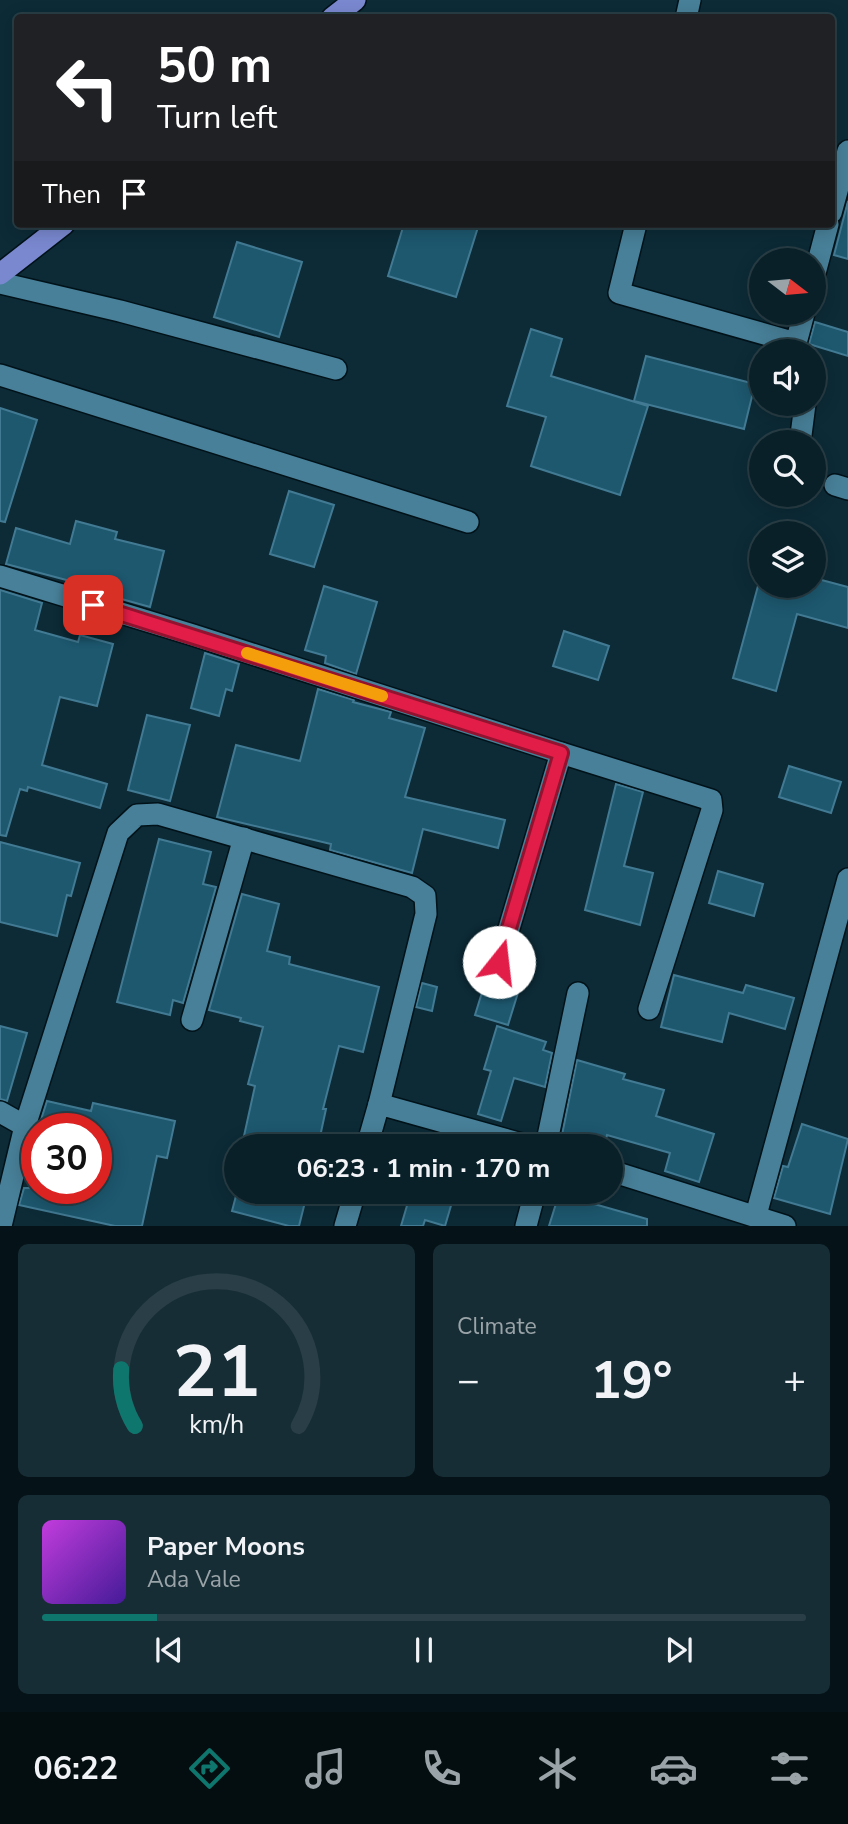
<!DOCTYPE html>
<html lang="en">
<head>
<meta charset="utf-8">
<style>
  :root { --surface:#092029; --page:#172d35; --text:#f1f3f6; --muted:#99a3a8; --line:#293e46; --accent:#0f766e }
  body { margin:0; font-family:"Nunito Sans",sans-serif; background:var(--page); color:var(--text); height:100vh; display:flex; flex-direction:column; font-size:26px; white-space:nowrap }
  * { box-sizing:border-box; margin:0 }
  p { font-size:23px; color:var(--muted) }
  .icon { flex:none; width:38px; height:38px; fill:none; stroke:currentColor; stroke-width:2; stroke-linecap:round; stroke-linejoin:round }
  .map { position:relative; height:1226px; overflow:hidden }
  .drawer { display:flex; flex-direction:column; gap:18px; padding:18px; background:#051217; flex:1 }
  .drawer>* { flex:none }
  .guide { position:absolute; left:14px; top:14px; width:821px; height:214px; border-radius:7px; box-shadow:0 4px 18px #0003,0 0 0 2px var(--line); background:#202124; color:#fff; overflow:hidden }
  .needle { width:46px; rotate:106deg }
  .buttons { position:absolute; left:749px; top:248px; display:grid; gap:14px }
  .buttons a { display:grid; place-items:center; width:77px; height:77px; border-radius:50%; background:var(--surface); box-shadow:0 4px 18px #0003,0 0 0 2px var(--line); font-size:35px }
  .speed { position:absolute; left:21px; top:1113px; display:flex; gap:14px; font-size:35px; font-weight:700; text-align:center }
  .speed>* { display:grid; place-content:center; width:91px; height:91px; border-radius:50%; background:var(--surface); box-shadow:0 4px 18px #0003,0 0 0 2px var(--line); line-height:1 }
  .speed .limit { border:10px solid #d22; background:#fff; color:#111 }
  .pin { position:absolute; display:grid; place-items:center; width:60px; height:60px; color:#fff; margin:-30px; border-radius:14px; box-shadow:0 4px 10px #0006 }
  .me { position:absolute; width:77px; margin:-38px; rotate:16deg; stroke-linejoin:round; filter:drop-shadow(0 0 5px #0008) }
  .turn { display:flex; align-items:center; gap:24px; height:147px; padding:0 28px; font-size:32px }
  .turn .icon { width:91px; height:91px; stroke-width:2.5 }
  .turn b { display:block; font-size:49px; line-height:60px }
  .then { display:flex; align-items:center; height:66px; padding:0 28px; background:#0003; gap:14px; font-size:26px }
  .big { font-size:52px; font-weight:700; line-height:1.1 }
  .drawer .tile { flex:1; display:flex; flex-direction:column; justify-content:center; gap:10px; min-width:0; padding:0 24px; border-radius:10px; background:var(--page) }
  .drawer .dial { align-items:center; gap:0 }
  .dial svg { height:182px; overflow:visible; fill:none; stroke:var(--line); stroke-width:7; stroke-linecap:round; text-anchor:middle }
  .dial text { fill:var(--text); stroke:none }
  .song { display:flex; align-items:center; gap:21px }
  .cover { width:84px; height:84px; border-radius:10px; background:linear-gradient(135deg,hsl(290 70% 55%),hsl(260 70% 35%)) }
  .played { height:7px; border-radius:4px; background:linear-gradient(90deg,var(--accent) 15%,var(--line) 15%) }
  .keys { display:flex; justify-content:space-around; direction:ltr }
  .heat { display:flex; justify-content:space-between; align-items:center; font-size:38px; direction:ltr }
  .drawer .tiles { flex:1; display:grid; gap:18px; grid-template-columns:1fr 1fr }
  .tile:last-child { grid-column:span 2 }
  .trip { position:absolute; left:224px; top:1134px; width:399px; height:70px; border-radius:35px; background:var(--surface); box-shadow:0 4px 18px #0003,0 0 0 2px var(--line); font-weight:700; line-height:70px; text-align:center }
  .tabs { display:flex; height:112px; justify-content:space-around; align-items:center; background:#040d10; color:var(--muted) }
  .tabs .icon { width:49px; height:49px }
  .tabs .current { color:var(--accent) }
  .tabs b { font-size:32px; color:var(--text) }
  .map>svg:first-child { display:block }
</style>
</head>
<body>
<div class="map">
<svg width="848" height="1226" viewBox="0 0 848 1226">
  <rect width="100%" height="100%" fill="#0c2b37"/>
  <g fill="#1d586f" stroke="#427a93" stroke-width="2">
    <polygon points="848,201 848,259 834,255"/>
    <polygon points="404,224 479,224 456,297 388,276"/>
    <polygon points="237,242 302,262 279,337 214,317"/>
    <polygon points="815,322 848,332 848,356 809,344"/>
    <polygon points="531,329 562,339 551,376 648,406 620,495 531,466 546,417 507,406"/>
    <polygon points="646,356 755,384 744,429 634,401"/>
    <polygon points="0,408 37,420 5,522 0,521"/>
    <polygon points="289,491 334,505 314,567 270,554"/>
    <polygon points="76,521 117,532 115,539 164,551 150,607 107,595 108,591 6,564 16,528 70,544"/>
    <polygon points="814,578 848,587 848,628 797,614 776,691 733,678 758,586 814,586"/>
    <polygon points="324,586 377,602 356,674 325,663 326,656 305,650"/>
    <polygon points="0,590 42,603 35,630 78,642 80,635 113,644 97,706 60,697 42,765 107,784 100,808 28,787 27,791 20,789 6,836 0,835"/>
    <polygon points="564,631 609,646 598,680 553,666"/>
    <polygon points="205,653 239,664 232,691 226,689 219,716 191,708"/>
    <polygon points="318,689 354,700 353,702 391,712 389,718 425,728 405,797 505,820 498,848 423,829 412,873 330,850 331,844 217,817 236,745 300,761"/>
    <polygon points="147,715 190,725 170,801 128,790"/>
    <polygon points="789,766 841,782 831,813 779,797"/>
    <polygon points="616,784 643,792 624,866 653,873 640,925 585,910"/>
    <polygon points="159,839 211,852 203,884 216,887 183,1003 173,1000 170,1015 117,1002"/>
    <polygon points="0,842 80,863 71,896 67,895 57,936 0,922"/>
    <polygon points="718,871 763,884 754,916 709,903"/>
    <polygon points="242,894 279,904 267,951 290,957 289,964 379,987 363,1052 339,1046 323,1109 326,1109 318,1146 293,1146 244,1136 255,1086 248,1084 263,1027 240,1021 241,1018 209,1010"/>
    <polygon points="488,973 521,983 508,1025 475,1015"/>
    <polygon points="674,975 743,993 746,985 794,998 785,1029 729,1013 722,1042 661,1027"/>
    <polygon points="422,983 437,987 432,1011 416,1007"/>
    <polygon points="0,1026 27,1033 7,1101 0,1099"/>
    <polygon points="497,1026 546,1042 543,1050 552,1053 545,1087 514,1078 501,1121 478,1114 491,1071 484,1069"/>
    <polygon points="577,1060 625,1074 623,1079 664,1090 656,1116 714,1134 699,1182 665,1171 670,1153 607,1135 604,1146 581,1146 561,1140"/>
    <polygon points="47,1101 91,1111 93,1103 175,1121 167,1158 157,1156 142,1226 115,1226 19,1205 24,1188 96,1188 96,1129 38,1129"/>
    <polygon points="802,1124 848,1139 830,1214 774,1198 783,1166 788,1167"/>
    <polygon points="237,1192 281,1192 306,1198 299,1226 289,1226 232,1211"/>
    <polygon points="411,1192 455,1192 445,1226 425,1220 423,1226 401,1226"/>
    <polygon points="559,1194 647,1219 647,1226 549,1226"/>
  </g>
  <g fill="none" stroke-linecap="round" stroke-linejoin="round">
    <defs>
      <g id="minor">
        <polyline points="686,18 690,0"/>
        <polyline points="831,213 848,151"/>
        <polyline points="636,224 619,293 796,343 804,313"/>
        <polyline points="814,277 828,224"/>
        <polyline points="0,283 120,311 336,369"/>
        <polyline points="0,375 468,522"/>
        <polyline points="800,443 805,404"/>
        <polyline points="835,485 848,489"/>
        <polyline points="0,576 193,635 561,753 499,962"/>
        <polyline points="561,753 711,800 712,810 649,1009"/>
        <polyline points="192,1020 244,838"/>
        <polyline points="0,1112 25,1126 1,1226"/>
        <polyline points="25,1126 118,833 137,815 158,814 412,887 425,896 426,914 379,1104"/>
        <polyline points="367,1146 379,1104 529,1146"/>
        <polyline points="546,1146 578,993"/>
        <polyline points="611,1171 785,1226"/>
        <polyline points="756,1215 848,879"/>
        <polyline points="345,1226 355,1192"/>
        <polyline points="526,1226 535,1192"/>
      </g>
      <g id="major">
        <polyline points="332,18 355,0"/>
        <polyline points="0,274 64,224"/>
      </g>
    </defs>
    <use href="#minor" stroke="#021219" stroke-width="24"/>
    <use href="#major" stroke="#021219" stroke-width="24"/>
    <use href="#minor" stroke="#488099" stroke-width="21"/>
    <use href="#major" stroke="#7a88d0" stroke-width="21"/>
  </g>
  <g fill="none" stroke-linecap="round" stroke-linejoin="round">
    <defs>
      <polyline id="route" points="93,605 561,753 499,962"/>
    </defs>
    <use href="#route" stroke="#92132f" stroke-width="18"/>
    <use href="#route" stroke="#e11d48" stroke-width="12"/>
    <polyline stroke="#f59e0b" stroke-width="12" points="247,653 382,696"/>
  </g>
</svg>
<div class="buttons">
<a><svg class="needle" viewBox="-14 -14 28 28"><path d="M0-13l5 13h-10z" fill="#e53935"/><path d="M0 13l5-13h-10z" fill="#99a3a8"/></svg></a>
<a><svg class="icon" aria-label="sound" viewBox="0 0 24 24"><path d="M4 9h4l5-4v14l-5-4H4zM17 9q2 3 0 6"/></svg></a>
<a><svg class="icon" aria-label="search" viewBox="0 0 24 24"><circle cx="10" cy="10" r="6"/><path d="M15 15l6 6"/></svg></a>
<a><svg class="icon" aria-label="layers" viewBox="0 0 24 24"><path d="M12 4l9 5-9 5-9-5zM3 14l9 5 9-5"/></svg></a>
</div>
<div class="speed"><div class="limit">30</div></div>
<div class="pin" style="left:93px;top:605px;background:#d93025"><svg class="icon" aria-label="arrive" viewBox="0 0 24 24"><path d="M6 21V4h12l-3 4 3 4H6"/></svg></div>
<svg class="me" style="left:499px;top:962px" viewBox="-20 -20 40 40"><circle r="19" fill="#fff"/><path d="M0-13L10 11 0 6-10 11z" fill="#e11d48"/></svg>
<div class="trip">06:23 · 1 min · 170 m</div>
<div class="guide">
<div class="turn"><svg class="icon" aria-label="left" viewBox="0 0 24 24"><path d="M17 20v-9H6M10 6l-5 5 5 5"/></svg><div><b>50 m</b>Turn left</div></div>
<div class="then">Then<svg class="icon" aria-label="arrive" viewBox="0 0 24 24"><path d="M6 21V4h12l-3 4 3 4H6"/></svg></div>
</div>
</div>
<section class="drawer">
<div class="tiles">
<div class="tile dial"><svg viewBox="0 0 100 80">
<path d="M14 69A42 42 0 1 1 86 69"/>
<path d="M14 69A42 42 0 0 1 8 44" stroke="#0f766e"/>
<text x="50" y="56" font-size="32" font-weight="700">21</text>
<text x="50" y="72" font-size="11">km/h</text>
</svg></div>
<div class="tile"><p>Climate</p>
<div class="heat"><a>−</a><b class="big">19°</b><a>+</a></div>
</div>
<div class="tile">
<div class="song"><i class="cover"></i><div><b>Paper Moons</b><p>Ada Vale</p></div></div>
<div class="played"></div>
<div class="keys"><svg class="icon" aria-label="previous" viewBox="0 0 24 24"><path d="M18 5L8 12l10 7zM5 5v14"/></svg><svg class="icon" aria-label="pause" viewBox="0 0 24 24"><path d="M8 5v14M16 5v14"/></svg><svg class="icon" aria-label="next" viewBox="0 0 24 24"><path d="M6 5l10 7-10 7zM19 5v14"/></svg></div>
</div>
</div>
</section>
<nav class="tabs">
<b>06:22</b>
<svg class="icon current" aria-label="directions" viewBox="0 0 24 24"><path d="M12 3l9 9-9 9-9-9zM9 14v-3h6M13 9l2 2-2 2"/></svg>
<svg class="icon" aria-label="music" viewBox="0 0 24 24"><path d="M9 18V5l10-2v13"/><circle cx="6" cy="18" r="3"/><circle cx="16" cy="16" r="3"/></svg>
<svg class="icon" aria-label="phone" viewBox="0 0 24 24"><path d="M5 4h4l2 5-3 2q2 4 5 5l2-3 5 2v4C11 20 4 13 5 4z"/></svg>
<svg class="icon" aria-label="climate" viewBox="0 0 24 24"><path d="M12 3v18M4 7l16 10M4 17L20 7"/></svg>
<svg class="icon" aria-label="car" viewBox="0 0 24 24"><path d="M5 17H2v-5l4-1 3-4h7l3 4 3 1v5h-3M9 17h6M6 11h13"/><circle cx="7" cy="17" r="2"/><circle cx="17" cy="17" r="2"/></svg>
<svg class="icon" aria-label="filters" viewBox="0 0 24 24"><path d="M4 7h16M4 17h16"/><circle cx="9" cy="7" r="2"/><circle cx="15" cy="17" r="2"/></svg>
</nav>
</body>
</html>
